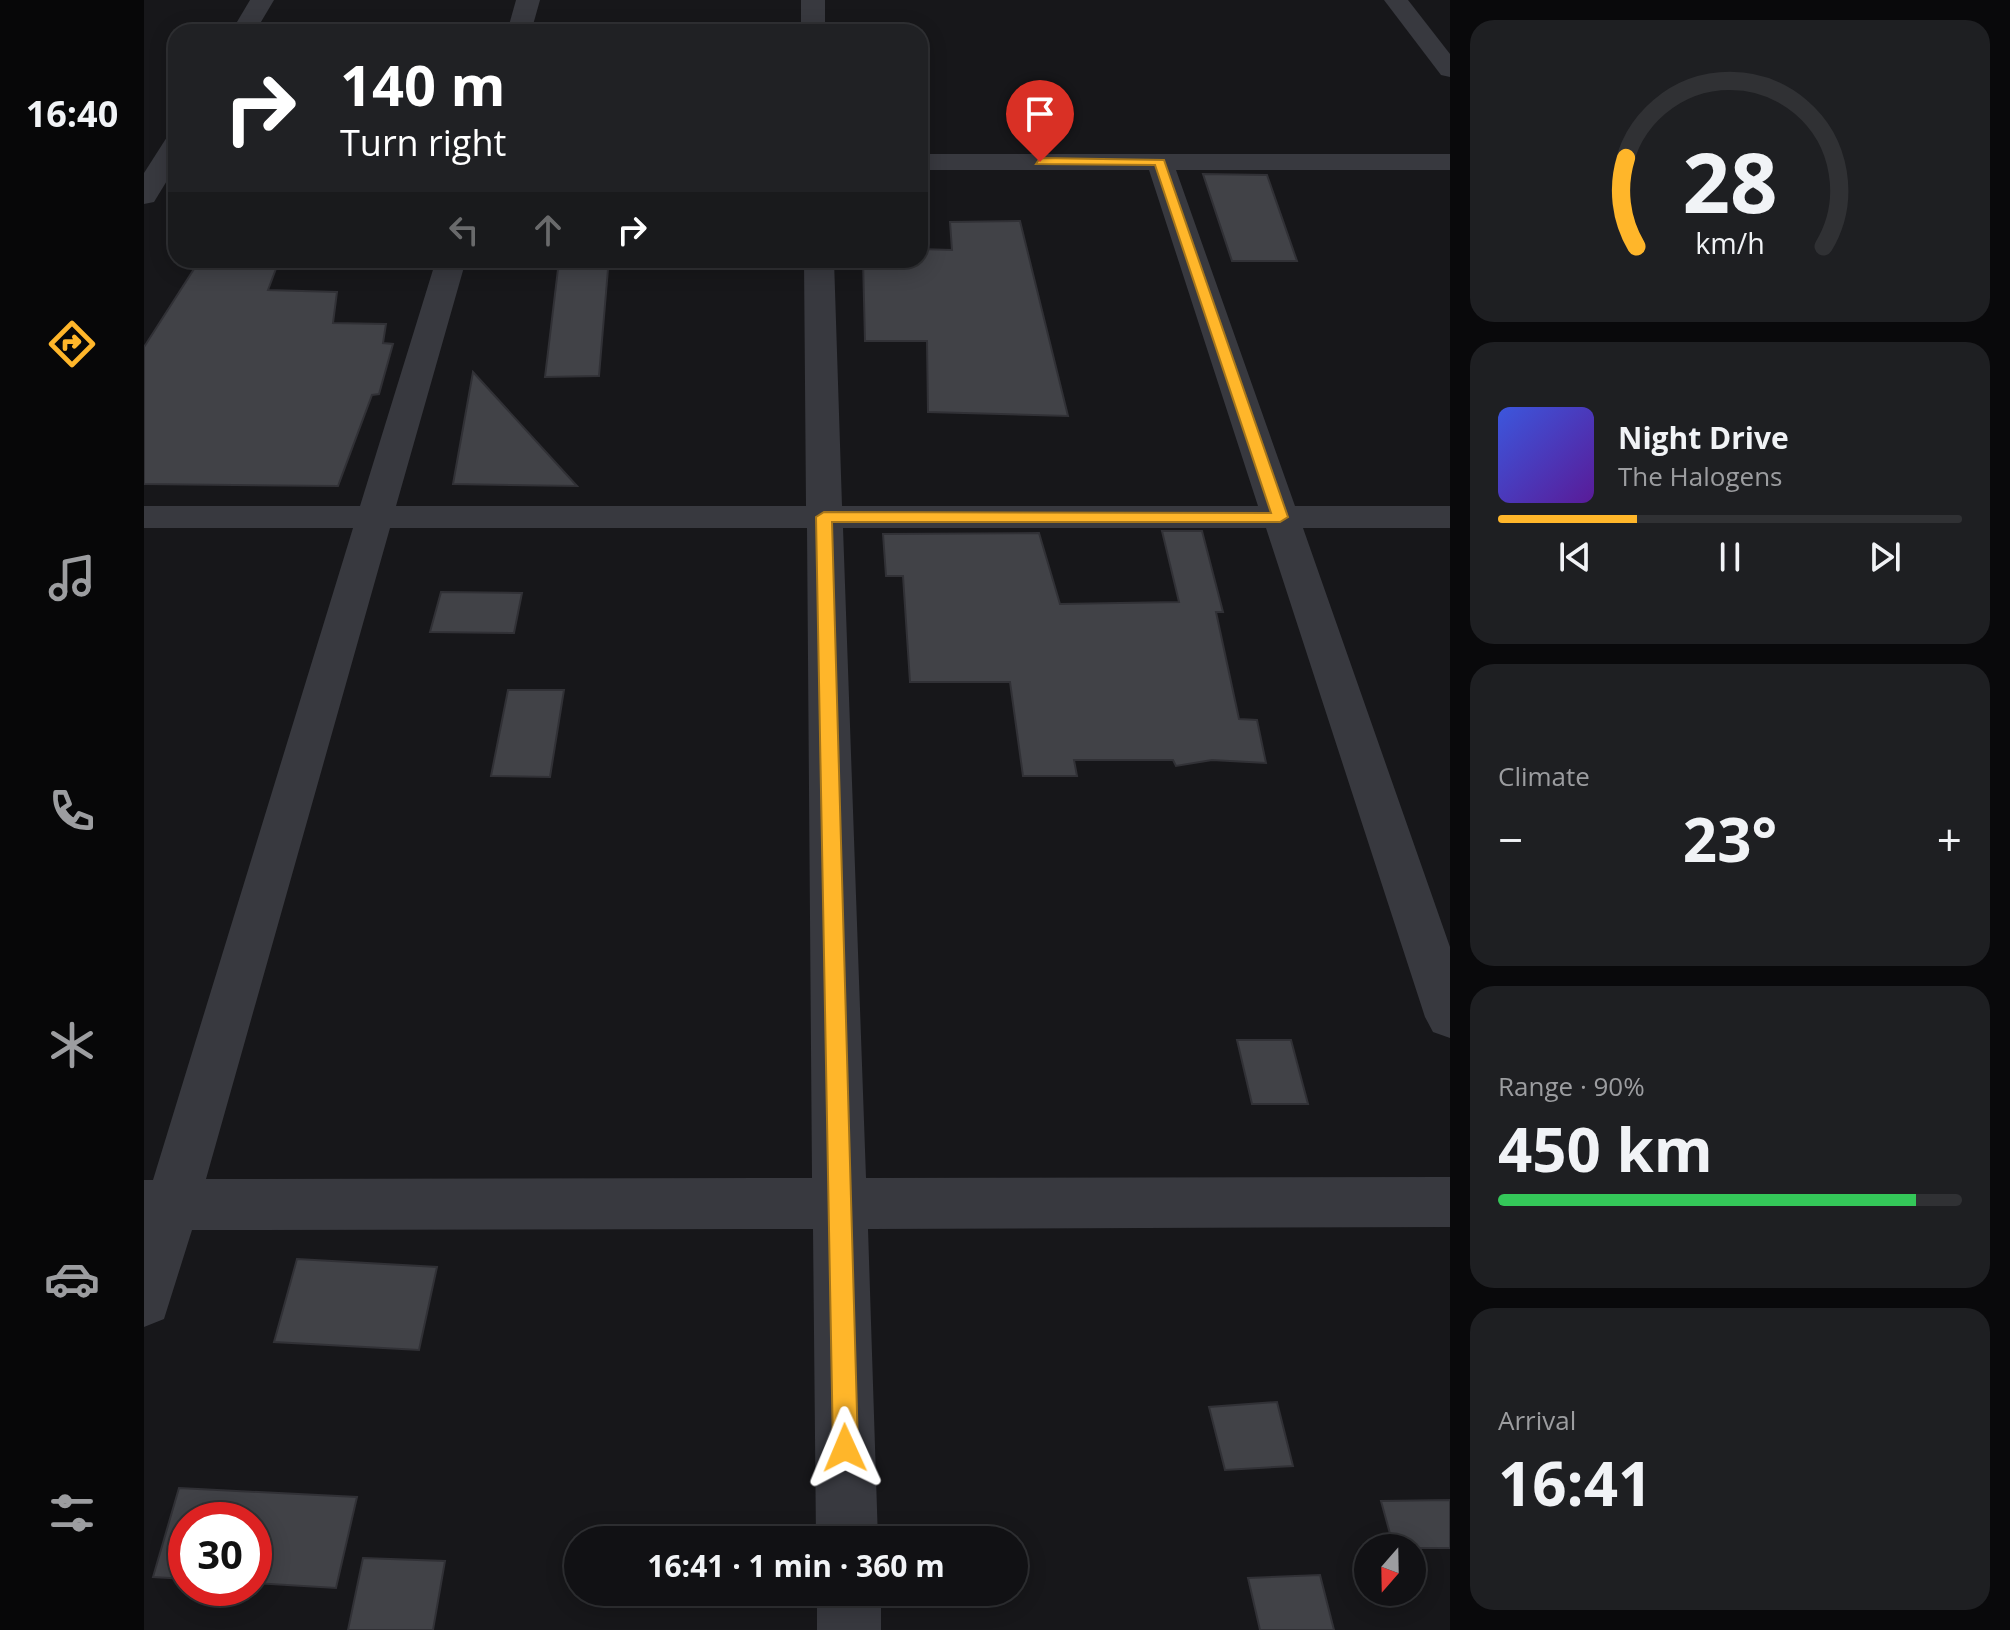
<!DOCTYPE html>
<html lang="en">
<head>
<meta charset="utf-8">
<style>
  :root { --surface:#111114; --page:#1e1f22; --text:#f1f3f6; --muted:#9c9da0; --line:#303134; --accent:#ffb62a }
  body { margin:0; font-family:"Open Sans",sans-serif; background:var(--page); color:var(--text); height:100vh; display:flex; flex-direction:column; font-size:30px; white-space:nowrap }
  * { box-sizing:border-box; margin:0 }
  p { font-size:26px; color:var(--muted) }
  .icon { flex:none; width:44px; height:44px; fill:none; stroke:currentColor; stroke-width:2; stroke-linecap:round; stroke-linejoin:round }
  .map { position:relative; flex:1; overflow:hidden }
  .drawer { display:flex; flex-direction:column; gap:20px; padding:20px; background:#09090b; width:560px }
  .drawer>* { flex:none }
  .top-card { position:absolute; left:24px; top:24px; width:760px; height:244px; border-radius:24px; box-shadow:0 4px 20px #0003,0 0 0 2px var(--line); background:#202124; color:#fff; overflow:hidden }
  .needle { width:52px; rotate:200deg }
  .controls { position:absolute; left:1210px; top:1534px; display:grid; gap:16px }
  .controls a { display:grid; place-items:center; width:72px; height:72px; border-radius:50%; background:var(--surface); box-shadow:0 4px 20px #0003,0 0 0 2px var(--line); font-size:40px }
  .speed { position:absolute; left:24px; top:1502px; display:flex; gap:16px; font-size:40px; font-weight:700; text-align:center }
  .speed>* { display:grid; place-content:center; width:104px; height:104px; border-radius:50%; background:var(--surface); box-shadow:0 4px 20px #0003,0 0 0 2px var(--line); line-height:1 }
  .speed .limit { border:12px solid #d22; background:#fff; color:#111 }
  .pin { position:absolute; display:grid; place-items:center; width:68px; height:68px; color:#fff; margin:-82px -34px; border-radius:50% 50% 50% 0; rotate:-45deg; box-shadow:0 0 8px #0007 }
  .pin .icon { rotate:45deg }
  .me { position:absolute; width:88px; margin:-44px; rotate:359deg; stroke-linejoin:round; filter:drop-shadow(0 0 6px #0008) }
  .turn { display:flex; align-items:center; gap:28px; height:168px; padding:0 40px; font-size:36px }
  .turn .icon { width:104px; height:104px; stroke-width:2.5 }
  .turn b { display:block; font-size:56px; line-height:68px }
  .lanes { display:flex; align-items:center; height:76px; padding:0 40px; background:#0003; justify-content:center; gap:40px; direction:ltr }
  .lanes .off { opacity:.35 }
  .big { font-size:60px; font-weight:700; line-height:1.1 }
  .drawer .widget { flex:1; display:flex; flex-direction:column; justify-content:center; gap:12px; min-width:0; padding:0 28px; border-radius:24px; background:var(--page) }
  .drawer .dial { align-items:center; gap:0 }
  .dial svg { height:208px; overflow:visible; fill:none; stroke:var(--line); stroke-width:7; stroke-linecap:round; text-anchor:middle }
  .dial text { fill:var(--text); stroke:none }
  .song { display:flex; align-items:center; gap:24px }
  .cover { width:96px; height:96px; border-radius:12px; background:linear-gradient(135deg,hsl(230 70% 55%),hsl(270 70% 35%)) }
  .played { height:8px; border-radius:4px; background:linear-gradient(90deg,var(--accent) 30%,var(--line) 30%) }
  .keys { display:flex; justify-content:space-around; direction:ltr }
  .heat { display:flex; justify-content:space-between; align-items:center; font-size:44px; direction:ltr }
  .charge { height:12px; border-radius:6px; background:linear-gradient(90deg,#34c759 90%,var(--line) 0) }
  .trip { position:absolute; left:420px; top:1526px; width:464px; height:80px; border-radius:40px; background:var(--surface); box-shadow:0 4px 20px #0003,0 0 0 2px var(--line); font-weight:700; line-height:80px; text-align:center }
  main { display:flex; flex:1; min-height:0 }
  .tabs { display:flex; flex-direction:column; width:144px; justify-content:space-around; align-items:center; background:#070708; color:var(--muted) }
  .tabs .icon { width:56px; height:56px }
  .tabs .current { color:var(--accent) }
  .tabs b { font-size:36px; color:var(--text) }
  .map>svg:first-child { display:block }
</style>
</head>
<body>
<main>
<nav class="tabs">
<b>16:40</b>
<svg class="icon current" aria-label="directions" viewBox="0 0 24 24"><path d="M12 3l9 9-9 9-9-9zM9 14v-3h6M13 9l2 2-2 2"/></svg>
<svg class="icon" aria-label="music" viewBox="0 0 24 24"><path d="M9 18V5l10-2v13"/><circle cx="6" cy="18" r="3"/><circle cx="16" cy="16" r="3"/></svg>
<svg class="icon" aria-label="phone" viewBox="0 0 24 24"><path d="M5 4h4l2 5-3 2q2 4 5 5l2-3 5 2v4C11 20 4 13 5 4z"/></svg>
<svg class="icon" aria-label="climate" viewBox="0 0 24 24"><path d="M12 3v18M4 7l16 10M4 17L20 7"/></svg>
<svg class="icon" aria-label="car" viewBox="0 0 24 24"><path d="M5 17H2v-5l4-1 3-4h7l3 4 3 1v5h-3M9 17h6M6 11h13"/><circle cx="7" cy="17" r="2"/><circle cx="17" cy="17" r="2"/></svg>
<svg class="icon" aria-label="filters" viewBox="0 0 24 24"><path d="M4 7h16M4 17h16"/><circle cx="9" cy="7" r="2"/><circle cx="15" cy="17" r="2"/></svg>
</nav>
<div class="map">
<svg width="1306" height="1630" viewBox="0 0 1306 1630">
  <rect width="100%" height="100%" fill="#17171a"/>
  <g fill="#414247" stroke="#313136" stroke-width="2">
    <polygon points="1059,174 1123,175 1153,261 1088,261"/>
    <polygon points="876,221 924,416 784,412 783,341 721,341 719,260 776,260 776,249 808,250 806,222"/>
    <polygon points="133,266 124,290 193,292 189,323 242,324 239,343 249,344 235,394 228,395 194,486 0,484 0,347 50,269"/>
    <polygon points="414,269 464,269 455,376 401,377"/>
    <polygon points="329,372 433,486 309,484"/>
    <polygon points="1018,531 1058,531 1079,612 1072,612 1095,719 1113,720 1122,763 1068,760 1032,766 1029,760 930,760 933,776 879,776 866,682 766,682 759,576 742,576 739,534 895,533 916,604 1035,602"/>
    <polygon points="297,592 378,593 370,633 286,632"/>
    <polygon points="364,690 420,690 406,777 347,776"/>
    <polygon points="1093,1040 1147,1040 1164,1104 1108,1104"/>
    <polygon points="153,1259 293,1267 275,1350 130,1342"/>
    <polygon points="1133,1402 1149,1466 1081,1470 1065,1407"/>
    <polygon points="35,1488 213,1497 192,1588 110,1583 110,1520 42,1520 42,1579 9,1577"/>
    <polygon points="1306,1500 1306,1548 1250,1548 1237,1501"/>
    <polygon points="219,1558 301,1561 289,1630 204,1630"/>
    <polygon points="1176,1575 1190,1630 1116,1630 1104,1578"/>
  </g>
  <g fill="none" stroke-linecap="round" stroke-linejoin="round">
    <g fill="#38393f" fill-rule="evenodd">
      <polygon points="106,0 130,0 111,32 87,32"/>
      <polygon points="372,0 396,0 387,32 363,32"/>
      <rect x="657" y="0" width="24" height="32"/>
      <polygon points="1240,0 1264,0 1306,54 1306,77 1297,75"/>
      <polygon points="32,135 32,166 10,202 0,204 0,173 23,137"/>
      <path d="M776 154H1306V170H1032L1151 506H1306V528H1159L1306 947V1038L1289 1032 1281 1017 1122 528H699L722 1178 1306 1177V1227L724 1229 734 1540H672L669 1229 48 1230 20 1319 0 1327V1180H9L209 528H0V506H216L292 260H322L252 506H662L660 260H690L698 506H1114L1005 170H776ZM246 528H663L668 1178 62 1179Z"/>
      <rect x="673" y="1592" width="64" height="38"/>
    </g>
  </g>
  <polygon fill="#ffb62a" stroke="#a6761b" stroke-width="2" points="896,158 1020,160 1144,517 1136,522 688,522 714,1448 710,1457 701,1461 692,1457 689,1448 672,517 680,512 1127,513 1011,165 892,164"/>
</svg>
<div class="controls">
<a><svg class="needle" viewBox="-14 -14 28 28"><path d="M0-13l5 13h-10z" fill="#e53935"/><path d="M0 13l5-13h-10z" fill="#9c9da0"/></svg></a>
</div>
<div class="speed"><div class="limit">30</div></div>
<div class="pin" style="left:896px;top:162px;background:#d93025"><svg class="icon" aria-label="arrive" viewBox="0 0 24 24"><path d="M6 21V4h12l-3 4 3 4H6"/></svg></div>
<svg class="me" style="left:701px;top:1448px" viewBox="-20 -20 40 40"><path d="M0-17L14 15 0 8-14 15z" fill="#ffb62a" stroke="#fff" stroke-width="4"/></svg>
<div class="trip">16:41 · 1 min · 360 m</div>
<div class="top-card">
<div class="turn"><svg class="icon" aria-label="right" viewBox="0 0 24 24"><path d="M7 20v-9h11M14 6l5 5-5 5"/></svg><div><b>140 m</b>Turn right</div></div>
<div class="lanes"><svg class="icon off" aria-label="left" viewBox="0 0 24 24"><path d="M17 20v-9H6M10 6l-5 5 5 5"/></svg><svg class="icon off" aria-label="ahead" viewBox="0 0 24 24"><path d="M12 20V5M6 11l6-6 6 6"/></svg><svg class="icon" aria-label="right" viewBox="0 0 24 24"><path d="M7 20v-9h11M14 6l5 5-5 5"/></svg></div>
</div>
</div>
<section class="drawer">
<div class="widget dial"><svg viewBox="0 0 100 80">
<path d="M14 69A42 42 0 1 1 86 69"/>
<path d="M14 69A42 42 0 0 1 10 35" stroke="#ffb62a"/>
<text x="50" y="56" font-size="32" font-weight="700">28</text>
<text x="50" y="72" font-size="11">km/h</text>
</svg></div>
<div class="widget">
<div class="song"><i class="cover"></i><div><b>Night Drive</b><p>The Halogens</p></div></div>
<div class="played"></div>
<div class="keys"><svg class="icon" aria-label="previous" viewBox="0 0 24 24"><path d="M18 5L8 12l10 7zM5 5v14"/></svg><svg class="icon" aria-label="pause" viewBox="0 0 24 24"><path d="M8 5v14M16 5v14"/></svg><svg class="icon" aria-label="next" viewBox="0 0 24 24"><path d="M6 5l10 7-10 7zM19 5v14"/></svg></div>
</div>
<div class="widget"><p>Climate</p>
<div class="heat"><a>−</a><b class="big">23°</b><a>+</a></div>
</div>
<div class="widget"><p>Range · 90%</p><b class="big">450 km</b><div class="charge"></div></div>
<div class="widget"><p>Arrival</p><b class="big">16:41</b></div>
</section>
</main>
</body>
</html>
